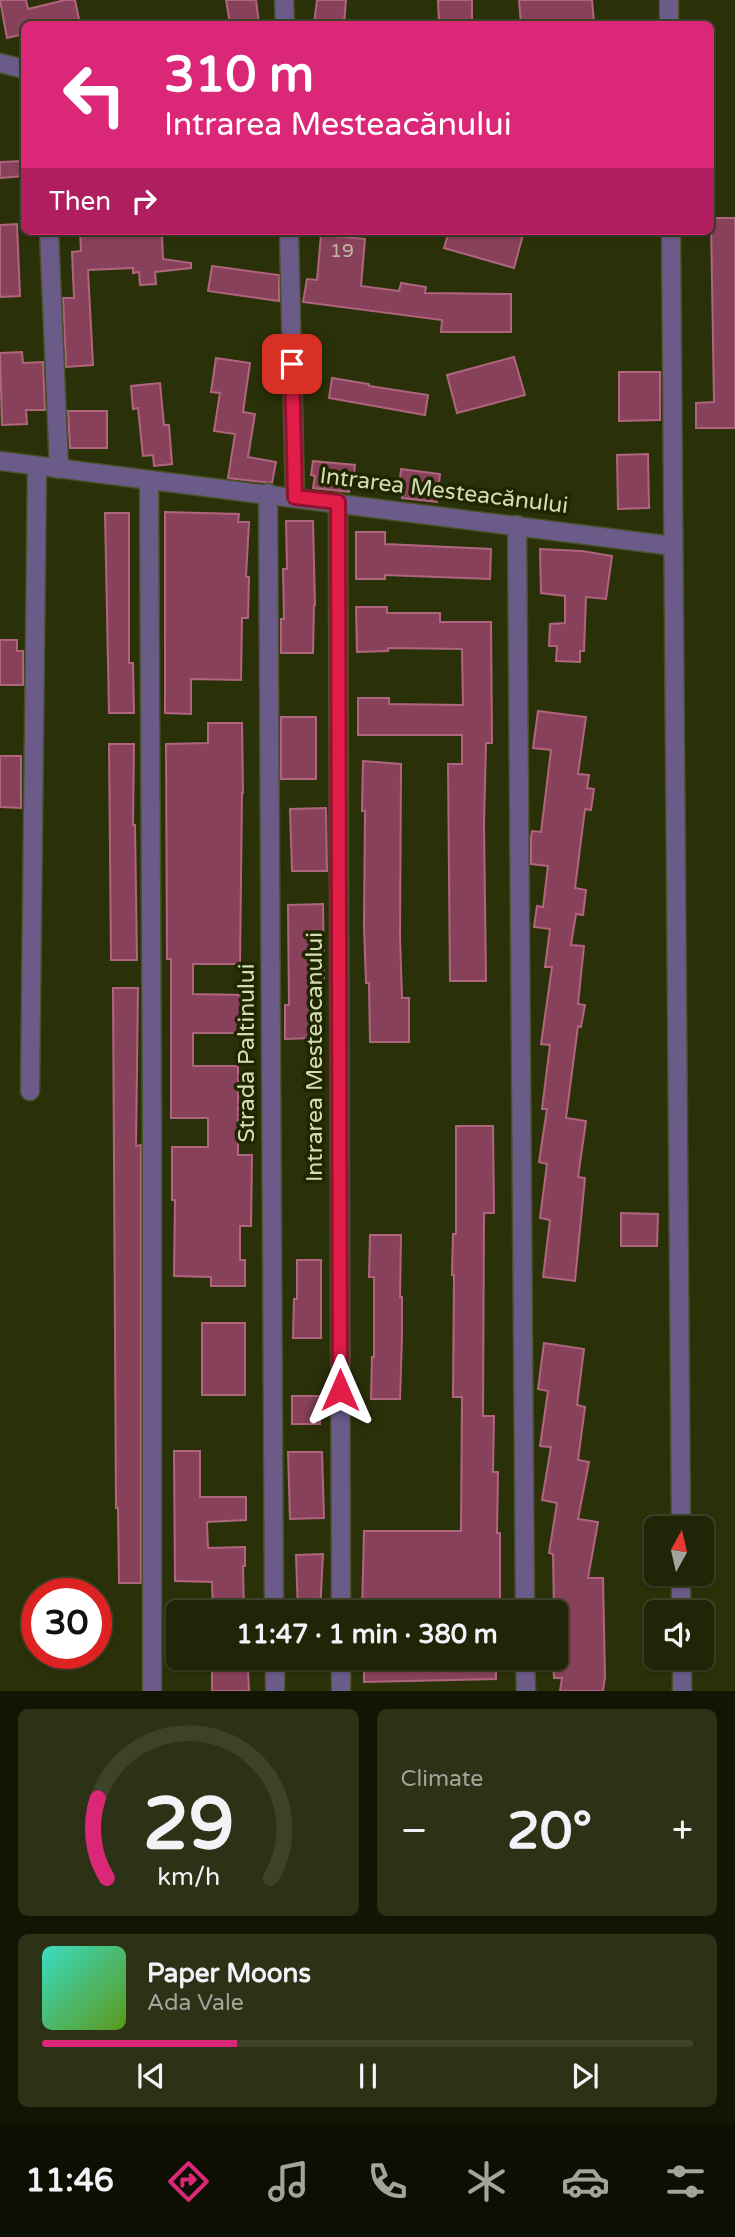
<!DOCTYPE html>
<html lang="en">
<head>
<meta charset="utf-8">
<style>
  :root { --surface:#202507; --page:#2d3115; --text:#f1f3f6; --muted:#a2a59b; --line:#3d4228; --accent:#db2777 }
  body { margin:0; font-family:"Varela Round",sans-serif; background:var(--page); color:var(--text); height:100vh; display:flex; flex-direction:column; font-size:26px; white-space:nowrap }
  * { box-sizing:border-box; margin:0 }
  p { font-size:23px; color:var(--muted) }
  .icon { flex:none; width:38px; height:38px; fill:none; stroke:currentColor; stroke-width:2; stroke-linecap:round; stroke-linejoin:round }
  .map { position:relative; height:1691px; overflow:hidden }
  .side { display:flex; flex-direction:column; gap:18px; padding:18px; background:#121404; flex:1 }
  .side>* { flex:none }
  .top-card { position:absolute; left:21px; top:21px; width:693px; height:214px; border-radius:10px; box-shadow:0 2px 5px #0004,0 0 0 2px var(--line); background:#db2777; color:#fff; overflow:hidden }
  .needle { width:46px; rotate:8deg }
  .fabs { position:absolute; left:644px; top:1516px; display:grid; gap:14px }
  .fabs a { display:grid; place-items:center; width:70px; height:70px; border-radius:10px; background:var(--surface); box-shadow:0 2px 5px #0004,0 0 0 2px var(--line); font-size:35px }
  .speed { position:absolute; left:21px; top:1578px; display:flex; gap:14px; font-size:35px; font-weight:700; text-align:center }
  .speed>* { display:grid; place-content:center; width:91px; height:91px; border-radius:50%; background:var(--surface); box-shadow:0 2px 5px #0004,0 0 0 2px var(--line); line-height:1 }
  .speed .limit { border:10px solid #d22; background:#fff; color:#111 }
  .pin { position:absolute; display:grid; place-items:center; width:60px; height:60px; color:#fff; margin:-30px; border-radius:14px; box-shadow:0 4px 10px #0006 }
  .me { position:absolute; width:77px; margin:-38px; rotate:0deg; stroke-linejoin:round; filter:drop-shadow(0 0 5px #0008) }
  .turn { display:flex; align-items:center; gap:24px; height:147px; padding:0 28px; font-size:32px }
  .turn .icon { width:91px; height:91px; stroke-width:2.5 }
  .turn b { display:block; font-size:49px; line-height:60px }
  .then { display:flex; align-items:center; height:66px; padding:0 28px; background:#0003; gap:14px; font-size:26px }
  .big { font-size:52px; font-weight:800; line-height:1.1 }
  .side .tile { flex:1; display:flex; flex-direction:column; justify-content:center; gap:10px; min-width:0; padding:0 24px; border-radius:10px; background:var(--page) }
  .side .dial { align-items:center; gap:0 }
  .dial svg { height:182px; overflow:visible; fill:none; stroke:var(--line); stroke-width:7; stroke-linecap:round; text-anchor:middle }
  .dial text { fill:var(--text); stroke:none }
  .song { display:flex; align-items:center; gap:21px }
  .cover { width:84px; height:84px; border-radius:10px; background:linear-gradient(135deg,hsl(170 70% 55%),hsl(90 70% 35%)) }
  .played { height:7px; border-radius:4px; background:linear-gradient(90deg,var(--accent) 30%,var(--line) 30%) }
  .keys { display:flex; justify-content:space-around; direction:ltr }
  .heat { display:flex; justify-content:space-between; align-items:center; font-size:38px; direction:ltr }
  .side .tiles { flex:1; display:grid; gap:18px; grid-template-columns:1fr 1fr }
  .tile:last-child { grid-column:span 2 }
  .trip { position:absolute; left:166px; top:1600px; width:402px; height:70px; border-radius:10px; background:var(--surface); box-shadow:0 2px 5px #0004,0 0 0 2px var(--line); font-weight:800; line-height:70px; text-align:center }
  .tab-bar { display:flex; height:112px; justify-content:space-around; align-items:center; background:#0d0f03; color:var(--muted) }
  .tab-bar .icon { width:49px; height:49px }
  .tab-bar .active { color:var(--accent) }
  .tab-bar b { font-size:32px; color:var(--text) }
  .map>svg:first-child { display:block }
</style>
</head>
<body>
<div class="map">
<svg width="735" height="1691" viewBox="0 0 735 1691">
  <rect width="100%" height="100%" fill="#2a3109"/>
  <g fill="#88415a" stroke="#b0657e" stroke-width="2">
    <polygon points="0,0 26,0 28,9 65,0 75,0 80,24 24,24 24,34 7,38"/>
    <polygon points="226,0 256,0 259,24 230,24"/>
    <polygon points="317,0 346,0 344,24 314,24"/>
    <polygon points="438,0 472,0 472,24 439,24"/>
    <polygon points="519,0 592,0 594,22 521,24"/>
    <polygon points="24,161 24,176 0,178 0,162"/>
    <polygon points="711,218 735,218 735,428 696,428 696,403 714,402"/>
    <polygon points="17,224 20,296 0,297 0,225"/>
    <polygon points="80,231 110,231 110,233 151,231 151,236 162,235 163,259 191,263 191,268 155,272 156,284 140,285 139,272 133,273 133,268 88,270 93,365 66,367 63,298 74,298 72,252 81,251"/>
    <polygon points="449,231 524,231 514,268 444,248"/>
    <polygon points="321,235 365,239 361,286 399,291 401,283 426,287 425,293 511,294 511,332 441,332 442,320 303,302 307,279 317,280"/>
    <polygon points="212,266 279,275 279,301 208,291"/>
    <polygon points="22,352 23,363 43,362 45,410 26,410 27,424 2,425 0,353"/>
    <polygon points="514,357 525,395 457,413 447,375"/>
    <polygon points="216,358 250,363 243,412 255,414 248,457 276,462 272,483 228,478 235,434 214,431 220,393 211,392"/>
    <polygon points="619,372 660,372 660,420 619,421"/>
    <polygon points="332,378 369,384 369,386 428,395 425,415 329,398"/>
    <polygon points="160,383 164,425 169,425 172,464 154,466 153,455 143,456 138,408 133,409 131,386"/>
    <polygon points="68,411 107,411 107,448 70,448"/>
    <polygon points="648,454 649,508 618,509 617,455"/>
    <polygon points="313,461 355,465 353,481 350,481 349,492 313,488 315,476 311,475"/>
    <polygon points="401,469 440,474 437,502 402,498 403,490 399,490"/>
    <polygon points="165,512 239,514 238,522 249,522 246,577 249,577 248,618 242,618 241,680 191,679 191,714 165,713"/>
    <polygon points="105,513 129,513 129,663 133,663 134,713 109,713"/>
    <polygon points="286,521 313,521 315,605 314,605 313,653 281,653 281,619 284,619 283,569 287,569"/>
    <polygon points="356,532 385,532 385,544 491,549 490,579 385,575 385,579 356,579"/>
    <polygon points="540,549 582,551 612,556 606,599 586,597 584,651 580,651 580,662 556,661 557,646 549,646 550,624 565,623 565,596 541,593"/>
    <polygon points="356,607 387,607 387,613 440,613 440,622 491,622 492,743 486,743 484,824 486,981 450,981 448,764 462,764 462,735 358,735 358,698 389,698 389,704 463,705 462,649 388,648 388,651 357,652"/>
    <polygon points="0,640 17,640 17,651 23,651 23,685 0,685"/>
    <polygon points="538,711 586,717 578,774 589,775 587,788 594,789 591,810 585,809 575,888 586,890 583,915 576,914 571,945 584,946 578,1004 585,1005 581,1027 578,1026 566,1118 586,1121 578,1177 585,1178 575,1281 543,1277 550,1220 540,1218 547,1164 539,1162 547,1109 542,1109 550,1045 541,1044 552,967 545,967 550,929 534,927 537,906 543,907 548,866 531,864 531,838 532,831 541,832 551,750 533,748"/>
    <rect x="281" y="717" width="35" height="62"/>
    <polygon points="208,723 242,723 243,793 242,793 240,964 193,964 193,994 245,995 245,1033 193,1033 193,1066 238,1066 238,1155 252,1155 251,1226 240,1226 240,1260 245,1260 245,1286 211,1286 211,1277 174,1276 175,1200 172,1200 172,1147 208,1147 208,1118 171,1118 171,959 167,959 166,744 208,743"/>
    <polygon points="109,744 134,744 133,825 135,825 137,960 111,960"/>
    <polygon points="0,756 21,756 21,808 0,807"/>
    <polygon points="363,761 401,764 400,938 402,998 409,998 409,1042 370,1042 369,983 366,983 364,926 365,811 362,811"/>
    <polygon points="326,808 327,871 292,871 290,809"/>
    <polygon points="323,904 324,978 313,978 314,1038 285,1039 285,1005 289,1005 288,905"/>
    <polygon points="113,988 138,988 136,1146 141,1145 141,1583 119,1583 118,1508 116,1508"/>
    <polygon points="456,1126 493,1126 494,1213 484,1213 483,1416 494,1416 493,1472 498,1472 497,1533 500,1533 500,1612 362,1612 364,1531 461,1531 462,1397 453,1397 454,1275 452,1275 453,1234 456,1234"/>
    <polygon points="621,1213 658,1214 657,1246 621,1246"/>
    <polygon points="370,1235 401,1235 400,1297 402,1297 402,1336 400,1399 371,1399 372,1357 374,1357 374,1277 369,1277"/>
    <polygon points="297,1260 321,1260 321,1338 293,1338 294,1299 297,1299"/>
    <rect x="202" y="1323" width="43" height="72"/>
    <polygon points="544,1343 584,1349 577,1405 585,1407 578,1460 589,1462 578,1519 598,1522 588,1578 603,1578 605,1677 603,1691 560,1691 562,1678 554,1678 553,1657 556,1657 556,1612 554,1612 553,1554 549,1553 557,1503 542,1500 551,1447 540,1446 548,1391 538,1389"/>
    <rect x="292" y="1396" width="28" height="28"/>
    <polygon points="174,1451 200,1451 200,1497 246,1497 246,1520 207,1522 208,1548 245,1547 245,1566 243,1566 244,1612 213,1612 212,1582 175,1581"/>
    <polygon points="288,1452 322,1452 324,1518 290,1519"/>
    <polygon points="323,1554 320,1612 298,1612 296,1555"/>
    <polygon points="364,1657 496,1657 496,1679 364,1682"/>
    <polygon points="248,1670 249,1691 212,1691 212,1671"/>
  </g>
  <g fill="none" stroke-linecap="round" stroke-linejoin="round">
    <defs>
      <g id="minor">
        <polyline points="284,0 285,24"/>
        <polyline points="669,0 669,24"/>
        <polyline points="0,63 24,69"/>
        <polyline points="49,231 59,469"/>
        <polyline points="289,231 295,497"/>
        <polyline points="671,231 681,1528"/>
        <polyline points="0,461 673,546"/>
        <polyline points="149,481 152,1125 152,1691"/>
        <polyline points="268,493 274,1612"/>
        <polyline points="338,502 341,1612"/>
        <polyline points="517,525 525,1612"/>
        <polyline points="30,1091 37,466"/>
        <polyline points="681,1573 681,1612"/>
        <polyline points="275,1657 275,1691"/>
        <polyline points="341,1657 341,1691"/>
        <polyline points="525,1657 526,1691"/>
        <polyline points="682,1657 682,1691"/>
      </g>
    </defs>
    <use href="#minor" stroke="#485028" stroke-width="21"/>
    <use href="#minor" stroke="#6a5b88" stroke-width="18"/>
  </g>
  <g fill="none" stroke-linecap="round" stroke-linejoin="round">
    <defs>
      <polyline id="route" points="292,364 295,497 338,502 340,1390"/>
    </defs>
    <use href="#route" stroke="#92132f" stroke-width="18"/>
    <use href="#route" stroke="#e11d48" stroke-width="12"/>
  </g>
  <g text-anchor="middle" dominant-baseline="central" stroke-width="7" stroke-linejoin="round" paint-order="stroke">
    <g font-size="19" fill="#c0b5a0">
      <text x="342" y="251">19</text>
    </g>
    <g font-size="23" fill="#d3dcb7" stroke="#202700">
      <text transform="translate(444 491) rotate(7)">Intrarea Mesteacănului</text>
      <text transform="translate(247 1053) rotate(-90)">Strada Paltinului</text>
      <text transform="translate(315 1057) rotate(-90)">Intrarea Mesteacanului</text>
    </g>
  </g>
</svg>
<div class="fabs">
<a><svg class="needle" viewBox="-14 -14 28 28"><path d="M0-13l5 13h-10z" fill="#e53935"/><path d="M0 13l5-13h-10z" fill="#a2a59b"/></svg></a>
<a><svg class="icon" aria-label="sound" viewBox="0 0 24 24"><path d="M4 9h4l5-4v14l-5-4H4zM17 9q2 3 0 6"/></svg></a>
</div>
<div class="speed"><div class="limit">30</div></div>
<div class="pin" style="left:292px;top:364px;background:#d93025"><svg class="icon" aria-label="arrive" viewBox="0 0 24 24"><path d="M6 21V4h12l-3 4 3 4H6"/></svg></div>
<svg class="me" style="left:340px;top:1390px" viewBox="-20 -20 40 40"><path d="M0-17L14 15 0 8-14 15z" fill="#e11d48" stroke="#fff" stroke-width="4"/></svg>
<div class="trip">11:47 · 1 min · 380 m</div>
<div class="top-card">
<div class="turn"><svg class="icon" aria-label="left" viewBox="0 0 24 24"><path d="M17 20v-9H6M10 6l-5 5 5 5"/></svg><div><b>310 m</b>Intrarea Mesteacănului</div></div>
<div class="then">Then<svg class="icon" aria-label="right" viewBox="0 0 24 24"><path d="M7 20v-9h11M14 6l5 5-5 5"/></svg></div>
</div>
</div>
<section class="side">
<div class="tiles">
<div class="tile dial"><svg viewBox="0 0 100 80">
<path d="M14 69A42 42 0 1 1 86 69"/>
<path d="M14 69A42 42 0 0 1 10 34" stroke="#db2777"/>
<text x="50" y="56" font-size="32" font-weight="700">29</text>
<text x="50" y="72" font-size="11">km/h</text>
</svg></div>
<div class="tile"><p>Climate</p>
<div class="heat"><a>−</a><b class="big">20°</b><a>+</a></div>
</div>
<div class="tile">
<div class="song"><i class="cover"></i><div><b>Paper Moons</b><p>Ada Vale</p></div></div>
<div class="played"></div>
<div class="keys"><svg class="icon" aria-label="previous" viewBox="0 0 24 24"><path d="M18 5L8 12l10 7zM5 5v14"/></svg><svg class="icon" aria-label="pause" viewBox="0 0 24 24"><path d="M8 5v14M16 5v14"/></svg><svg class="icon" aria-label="next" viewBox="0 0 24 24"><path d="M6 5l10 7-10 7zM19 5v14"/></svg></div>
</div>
</div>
</section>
<nav class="tab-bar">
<b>11:46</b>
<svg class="icon active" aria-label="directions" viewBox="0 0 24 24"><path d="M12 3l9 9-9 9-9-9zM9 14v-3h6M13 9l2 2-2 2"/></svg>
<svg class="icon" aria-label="music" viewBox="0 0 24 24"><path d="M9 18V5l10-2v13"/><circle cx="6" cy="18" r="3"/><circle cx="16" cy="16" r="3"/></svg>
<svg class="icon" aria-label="phone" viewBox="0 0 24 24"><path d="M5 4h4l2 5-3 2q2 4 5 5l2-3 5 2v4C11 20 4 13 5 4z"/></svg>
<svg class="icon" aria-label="climate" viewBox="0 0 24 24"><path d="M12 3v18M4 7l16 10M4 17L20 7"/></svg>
<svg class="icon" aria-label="car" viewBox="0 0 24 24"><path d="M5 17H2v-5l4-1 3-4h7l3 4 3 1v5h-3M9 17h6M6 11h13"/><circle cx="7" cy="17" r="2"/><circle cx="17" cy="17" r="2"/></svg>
<svg class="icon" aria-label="filters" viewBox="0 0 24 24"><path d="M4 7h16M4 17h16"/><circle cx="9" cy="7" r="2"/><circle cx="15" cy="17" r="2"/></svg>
</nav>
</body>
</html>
